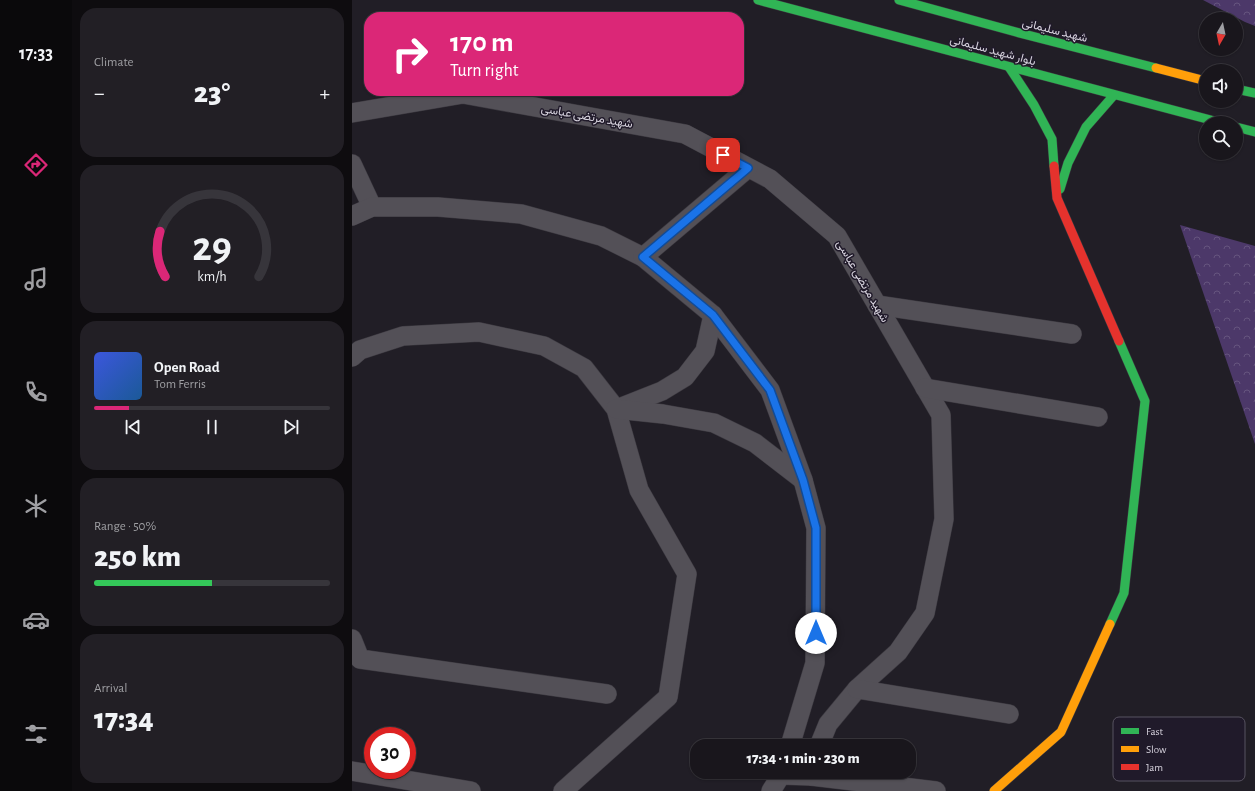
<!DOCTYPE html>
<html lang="en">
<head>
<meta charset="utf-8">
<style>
  :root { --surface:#19161c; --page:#221f25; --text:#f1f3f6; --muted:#9f9fa3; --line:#37353b; --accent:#db2777 }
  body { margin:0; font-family:"Alegreya Sans",Vazirmatn,sans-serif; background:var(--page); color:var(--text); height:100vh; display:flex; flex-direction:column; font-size:15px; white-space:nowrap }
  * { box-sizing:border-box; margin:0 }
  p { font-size:13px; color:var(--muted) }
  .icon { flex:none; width:22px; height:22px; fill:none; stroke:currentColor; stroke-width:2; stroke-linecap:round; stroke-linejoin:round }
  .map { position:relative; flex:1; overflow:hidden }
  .sheet { display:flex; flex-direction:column; gap:8px; padding:8px; background:#0e0c0f; width:280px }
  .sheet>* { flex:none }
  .hud { position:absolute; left:12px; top:12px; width:380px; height:84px; border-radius:16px; box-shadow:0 1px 3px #0004,0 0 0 1px var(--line); background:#db2777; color:#fff; overflow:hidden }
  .needle { width:26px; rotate:189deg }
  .controls { position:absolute; left:847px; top:12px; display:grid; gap:8px }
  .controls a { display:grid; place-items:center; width:44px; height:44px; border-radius:50%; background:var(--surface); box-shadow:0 1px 3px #0004,0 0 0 1px var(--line); font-size:20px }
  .speed { position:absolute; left:12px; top:727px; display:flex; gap:8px; font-size:20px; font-weight:700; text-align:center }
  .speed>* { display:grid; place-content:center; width:52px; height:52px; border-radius:50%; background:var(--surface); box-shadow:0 1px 3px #0004,0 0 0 1px var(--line); line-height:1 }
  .speed .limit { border:6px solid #d22; background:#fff; color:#111 }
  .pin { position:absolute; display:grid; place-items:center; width:34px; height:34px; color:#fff; margin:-17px; border-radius:8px; box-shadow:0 2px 6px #0006 }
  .me { position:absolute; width:44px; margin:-22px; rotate:0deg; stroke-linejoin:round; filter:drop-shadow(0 0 3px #0008) }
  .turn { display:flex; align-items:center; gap:14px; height:84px; padding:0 20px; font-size:18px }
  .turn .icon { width:52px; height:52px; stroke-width:2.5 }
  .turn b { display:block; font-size:28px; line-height:34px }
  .big { font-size:30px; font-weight:800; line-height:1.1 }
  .sheet .card { flex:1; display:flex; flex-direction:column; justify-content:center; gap:6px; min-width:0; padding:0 14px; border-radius:16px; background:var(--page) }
  .sheet .dial { align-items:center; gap:0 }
  .dial svg { height:104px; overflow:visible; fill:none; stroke:var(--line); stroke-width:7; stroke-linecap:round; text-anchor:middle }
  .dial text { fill:var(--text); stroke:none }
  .song { display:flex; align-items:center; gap:12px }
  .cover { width:48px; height:48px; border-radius:6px; background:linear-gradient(135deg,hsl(230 70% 55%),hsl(210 70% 35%)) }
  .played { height:4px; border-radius:2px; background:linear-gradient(90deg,var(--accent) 15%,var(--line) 15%) }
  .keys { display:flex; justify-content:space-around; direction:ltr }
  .heat { display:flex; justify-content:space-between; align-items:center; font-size:22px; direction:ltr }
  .charge { height:6px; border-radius:3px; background:linear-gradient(90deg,#34c759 50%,var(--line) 0) }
  .trip { position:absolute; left:338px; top:739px; width:226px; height:40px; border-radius:16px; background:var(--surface); box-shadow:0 1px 3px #0004,0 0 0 1px var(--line); font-weight:800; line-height:40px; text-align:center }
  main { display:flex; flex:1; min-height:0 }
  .tabs { display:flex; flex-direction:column; width:72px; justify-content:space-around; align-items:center; background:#0a090b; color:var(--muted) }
  .tabs .icon { width:28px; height:28px }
  .tabs .active { color:var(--accent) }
  .tabs b { font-size:18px; color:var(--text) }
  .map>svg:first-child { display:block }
</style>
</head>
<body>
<main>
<nav class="tabs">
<b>17:33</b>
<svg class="icon active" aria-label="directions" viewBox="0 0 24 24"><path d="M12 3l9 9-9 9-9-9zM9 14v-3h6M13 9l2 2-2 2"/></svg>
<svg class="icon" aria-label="music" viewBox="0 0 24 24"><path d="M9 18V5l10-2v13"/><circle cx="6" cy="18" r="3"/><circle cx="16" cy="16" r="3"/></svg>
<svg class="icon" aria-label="phone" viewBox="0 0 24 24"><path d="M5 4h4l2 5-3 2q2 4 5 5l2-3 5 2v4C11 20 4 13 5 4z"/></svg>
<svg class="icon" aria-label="climate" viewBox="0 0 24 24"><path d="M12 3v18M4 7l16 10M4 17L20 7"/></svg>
<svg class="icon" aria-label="car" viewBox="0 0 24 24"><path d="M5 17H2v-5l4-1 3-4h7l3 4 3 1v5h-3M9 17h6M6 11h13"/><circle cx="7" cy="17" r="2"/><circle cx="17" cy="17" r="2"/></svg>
<svg class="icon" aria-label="filters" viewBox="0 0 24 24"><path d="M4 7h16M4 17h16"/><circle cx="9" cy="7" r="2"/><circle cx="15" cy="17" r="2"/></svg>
</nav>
<section class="sheet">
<div class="card"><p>Climate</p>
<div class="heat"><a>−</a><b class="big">23°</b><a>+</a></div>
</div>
<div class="card dial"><svg viewBox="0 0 100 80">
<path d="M14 69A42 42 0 1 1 86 69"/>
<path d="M14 69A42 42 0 0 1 10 34" stroke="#db2777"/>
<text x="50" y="56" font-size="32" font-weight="700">29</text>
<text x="50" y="72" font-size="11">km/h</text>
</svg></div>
<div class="card">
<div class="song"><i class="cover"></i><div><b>Open Road</b><p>Tom Ferris</p></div></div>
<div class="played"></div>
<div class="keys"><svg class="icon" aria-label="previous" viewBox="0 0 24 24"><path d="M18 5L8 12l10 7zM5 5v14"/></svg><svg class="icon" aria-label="pause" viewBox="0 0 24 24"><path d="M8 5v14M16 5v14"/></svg><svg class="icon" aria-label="next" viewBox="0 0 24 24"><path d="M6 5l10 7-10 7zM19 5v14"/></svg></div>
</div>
<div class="card"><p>Range · 50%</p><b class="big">250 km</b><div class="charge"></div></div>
<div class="card"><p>Arrival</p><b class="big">17:34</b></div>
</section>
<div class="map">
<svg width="903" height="791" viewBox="0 0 903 791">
  <defs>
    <pattern id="forest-crowns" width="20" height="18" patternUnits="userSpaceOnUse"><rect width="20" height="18" fill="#4c3869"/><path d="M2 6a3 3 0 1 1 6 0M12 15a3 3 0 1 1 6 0" fill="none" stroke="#65547e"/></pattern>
  </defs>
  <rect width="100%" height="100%" fill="#211e26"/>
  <g fill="url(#forest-crowns)">
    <polygon points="851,0 903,0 903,26 893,22"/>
    <polygon points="828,225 903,246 903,444"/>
  </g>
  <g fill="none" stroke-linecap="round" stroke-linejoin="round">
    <defs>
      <g id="street">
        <polyline points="0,113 111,94 333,134 418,179 485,236 589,415 592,519 573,613 546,652 505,689 476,724 467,746"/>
        <polyline points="0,164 20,207"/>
        <polyline points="0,216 20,207 86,207 169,214 249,236 291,257 361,315 418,390 451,480 464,528 463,663 438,746"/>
        <polyline points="291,257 396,168"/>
        <polyline points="525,305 720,334"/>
        <polyline points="0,357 8,350 51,336 127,332 192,346 232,368 264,409 287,490 335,574 316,697 211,791"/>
        <polyline points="573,388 746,417"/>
        <polyline points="267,408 310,391 333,377 353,351 361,315"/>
        <polyline points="264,409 311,414 362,423 403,443 451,480"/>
        <polyline points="0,639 8,659 255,694"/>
        <polyline points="505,689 657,714"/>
        <polyline points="0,771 119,791"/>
        <polyline points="459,776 584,791"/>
        <polyline points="419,791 429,775 459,776 459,772"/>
      </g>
      <g id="fast">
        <polyline points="406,0 870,123"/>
        <polyline points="547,0 664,32 804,68"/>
        <polyline points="657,67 682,105 700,139 702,166"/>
        <polyline points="884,89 903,93"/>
        <polyline points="884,127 903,132"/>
        <polyline points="708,189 716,163 734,127 762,95"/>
        <polyline points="758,624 772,593 793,401 767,341"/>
      </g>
      <g id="slow">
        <polyline points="804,68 854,81"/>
        <polyline points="642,791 709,732 758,624"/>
      </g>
      <polyline id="jam" points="702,166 705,198 767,341"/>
    </defs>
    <use href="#street" stroke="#3c3940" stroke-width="20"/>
    <use href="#fast" stroke="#3c3940" stroke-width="10"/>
    <use href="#slow" stroke="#3c3940" stroke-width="10"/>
    <use href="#jam" stroke="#3c3940" stroke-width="10"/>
    <use href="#street" stroke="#535057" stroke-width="19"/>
    <use href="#fast" stroke="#30b455" stroke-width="9"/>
    <use href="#slow" stroke="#ff9f0a" stroke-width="9"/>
    <use href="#jam" stroke="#e5322d" stroke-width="9"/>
  </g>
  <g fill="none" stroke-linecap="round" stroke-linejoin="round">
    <defs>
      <polyline id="route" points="371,155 396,168 291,257 361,315 418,390 451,480 464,528 464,633"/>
    </defs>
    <use href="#route" stroke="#114b97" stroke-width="10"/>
    <use href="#route" stroke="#1a73e8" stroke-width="7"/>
  </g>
  <g text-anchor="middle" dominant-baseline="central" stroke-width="3" stroke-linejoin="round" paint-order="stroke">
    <g font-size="12" fill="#d7d3de" stroke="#201a2a">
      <text transform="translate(703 30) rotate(14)">شهید سلیمانی</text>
      <text transform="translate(641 50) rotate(15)">بلوار شهید سلیمانی</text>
      <text transform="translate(235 116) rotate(10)">شهید مرتضی عباسی</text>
      <text transform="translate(511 281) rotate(60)">شهید مرتضی عباسی</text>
    </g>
  </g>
  <rect x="761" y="717" width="132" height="64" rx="6" fill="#201a2a" stroke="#575260" stroke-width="1"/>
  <rect x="769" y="728" width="18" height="6" fill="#30b455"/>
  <rect x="769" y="746" width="18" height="6" fill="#ff9f0a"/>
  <rect x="769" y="764" width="18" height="6" fill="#e5322d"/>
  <g font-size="11" fill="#d7d3de">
    <text x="794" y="735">Fast</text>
    <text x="794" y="753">Slow</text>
    <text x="794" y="771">Jam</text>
  </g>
</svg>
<div class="controls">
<a><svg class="needle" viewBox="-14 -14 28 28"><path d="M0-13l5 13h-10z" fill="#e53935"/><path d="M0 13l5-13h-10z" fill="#9f9fa3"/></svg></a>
<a><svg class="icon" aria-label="sound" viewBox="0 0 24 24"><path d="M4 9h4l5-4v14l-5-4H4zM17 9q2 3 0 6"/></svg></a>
<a><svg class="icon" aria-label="search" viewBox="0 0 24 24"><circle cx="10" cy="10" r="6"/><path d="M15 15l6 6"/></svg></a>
</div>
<div class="speed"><div class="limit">30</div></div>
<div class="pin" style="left:371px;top:155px;background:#d93025"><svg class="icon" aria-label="arrive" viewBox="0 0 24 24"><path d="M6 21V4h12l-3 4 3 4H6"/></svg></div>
<svg class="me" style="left:464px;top:633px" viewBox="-20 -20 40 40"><circle r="19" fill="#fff"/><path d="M0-13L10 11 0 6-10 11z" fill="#1a73e8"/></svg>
<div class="trip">17:34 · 1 min · 230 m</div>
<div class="hud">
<div class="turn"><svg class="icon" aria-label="right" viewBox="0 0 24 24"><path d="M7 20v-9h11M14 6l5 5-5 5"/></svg><div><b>170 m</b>Turn right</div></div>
</div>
</div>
</main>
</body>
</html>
